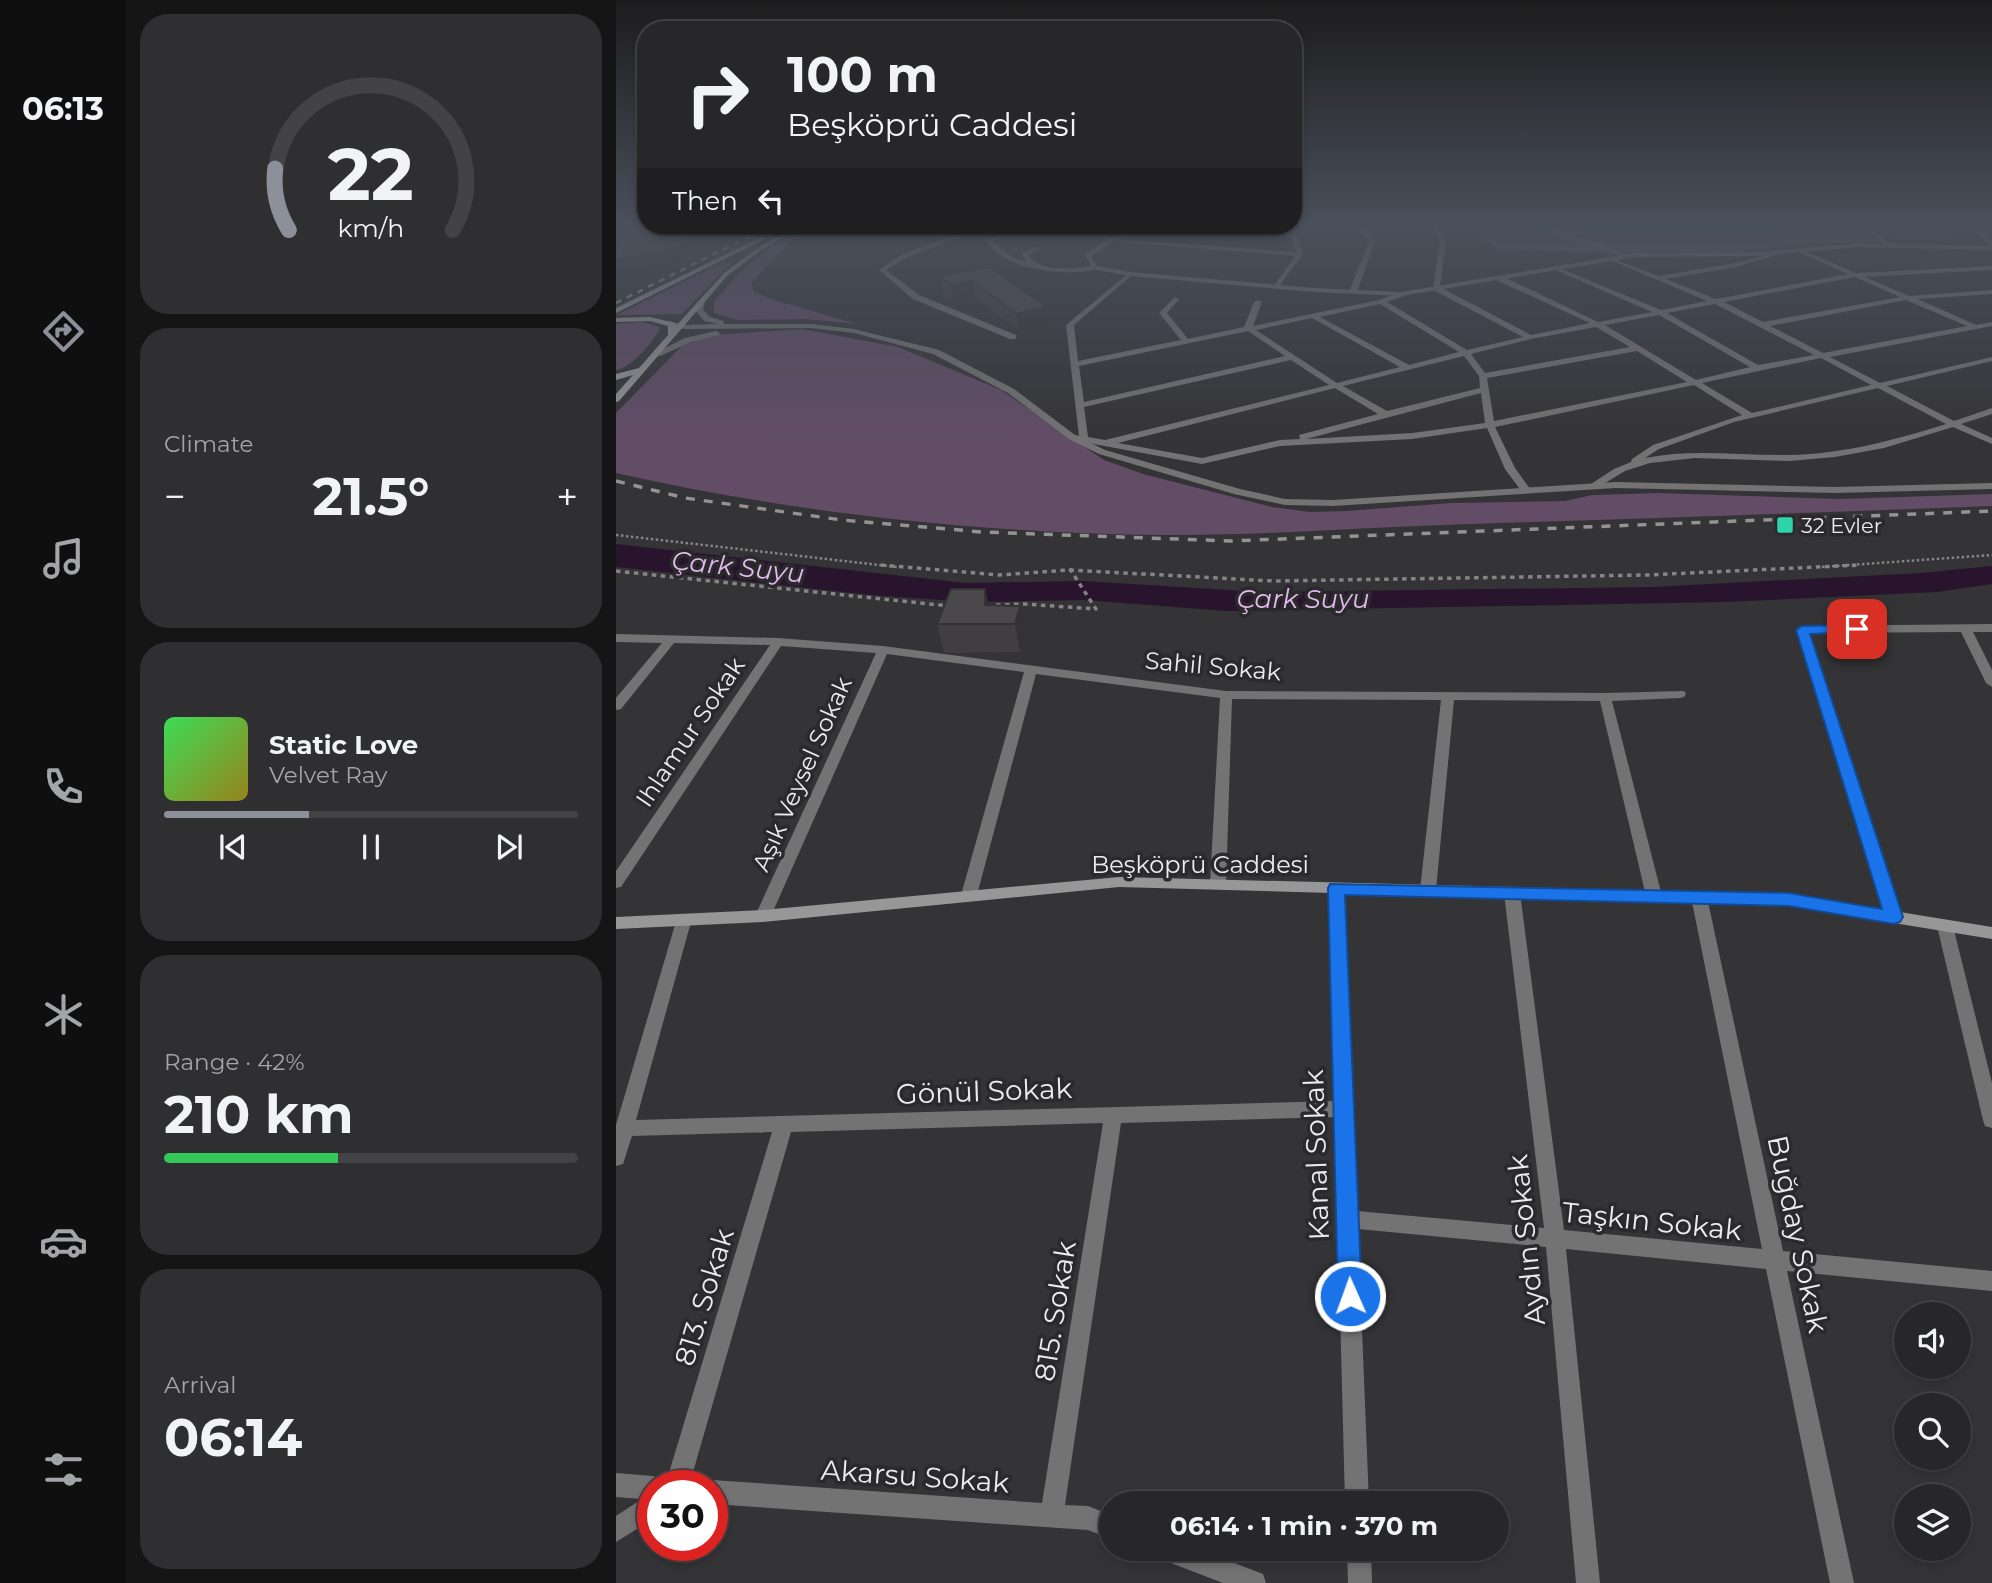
<!DOCTYPE html>
<html lang="en">
<head>
<meta charset="utf-8">
<style>
  :root { --surface:#272628; --page:#2f2e30; --text:#f1f3f6; --muted:#a4a5a8; --line:#434345; --accent:#8c9099 }
  body { margin:0; font-family:Montserrat,sans-serif; background:var(--page); color:var(--text); height:100vh; display:flex; flex-direction:column; font-size:26px; white-space:nowrap }
  * { box-sizing:border-box; margin:0 }
  p { font-size:23px; color:var(--muted) }
  .icon { flex:none; width:38px; height:38px; fill:none; stroke:currentColor; stroke-width:2; stroke-linecap:round; stroke-linejoin:round }
  .map { position:relative; flex:1; overflow:hidden }
  .sheet { display:flex; flex-direction:column; gap:14px; padding:14px; background:#151516; width:490px }
  .sheet>* { flex:none }
  .banner { position:absolute; left:21px; top:21px; width:665px; height:214px; border-radius:28px; box-shadow:0 4px 10px #0003,0 0 0 2px var(--line); background:#272628; color:var(--text); overflow:hidden }
  .controls { position:absolute; left:1278px; top:1302px; display:grid; gap:14px }
  .controls a { display:grid; place-items:center; width:77px; height:77px; border-radius:50%; background:var(--surface); box-shadow:0 4px 10px #0003,0 0 0 2px var(--line); font-size:35px }
  .speed { position:absolute; left:21px; top:1470px; display:flex; gap:14px; font-size:35px; font-weight:700; text-align:center }
  .speed>* { display:grid; place-content:center; width:91px; height:91px; border-radius:50%; background:var(--surface); box-shadow:0 4px 10px #0003,0 0 0 2px var(--line); line-height:1 }
  .speed .limit { border:10px solid #d22; background:#fff; color:#111 }
  .pin { position:absolute; display:grid; place-items:center; width:60px; height:60px; color:#fff; margin:-30px; border-radius:14px; box-shadow:0 4px 10px #0006 }
  .me { position:absolute; width:77px; margin:-38px; rotate:358deg; stroke-linejoin:round; filter:drop-shadow(0 0 5px #0008) }
  .turn { display:flex; align-items:center; gap:24px; height:147px; padding:0 35px; font-size:32px }
  .turn .icon { width:91px; height:91px; stroke-width:2.5 }
  .turn b { display:block; font-size:49px; line-height:60px }
  .then { display:flex; align-items:center; height:66px; padding:0 35px; background:#0003; gap:14px; font-size:26px }
  .big { font-size:52px; font-weight:700; line-height:1.1 }
  .sheet .tile { flex:1; display:flex; flex-direction:column; justify-content:center; gap:10px; min-width:0; padding:0 24px; border-radius:28px; background:var(--page) }
  .sheet .dial { align-items:center; gap:0 }
  .dial svg { height:182px; overflow:visible; fill:none; stroke:var(--line); stroke-width:7; stroke-linecap:round; text-anchor:middle }
  .dial text { fill:var(--text); stroke:none }
  .song { display:flex; align-items:center; gap:21px }
  .cover { width:84px; height:84px; border-radius:10px; background:linear-gradient(135deg,hsl(130 70% 55%),hsl(50 70% 35%)) }
  .played { height:7px; border-radius:4px; background:linear-gradient(90deg,var(--accent) 35%,var(--line) 35%) }
  .keys { display:flex; justify-content:space-around; direction:ltr }
  .heat { display:flex; justify-content:space-between; align-items:center; font-size:38px; direction:ltr }
  .charge { height:10px; border-radius:5px; background:linear-gradient(90deg,#34c759 42%,var(--line) 0) }
  .trip { position:absolute; left:483px; top:1491px; width:410px; height:70px; border-radius:35px; background:var(--surface); box-shadow:0 4px 10px #0003,0 0 0 2px var(--line); font-weight:700; line-height:70px; text-align:center }
  main { display:flex; flex:1; min-height:0 }
  .tab-bar { display:flex; flex-direction:column; width:126px; justify-content:space-around; align-items:center; background:#100f10; color:var(--muted) }
  .tab-bar .icon { width:49px; height:49px }
  .tab-bar .active { color:var(--accent) }
  .tab-bar b { font-size:32px; color:var(--text) }
  .map>svg:first-child { display:block }
</style>
</head>
<body>
<main>
<nav class="tab-bar">
<b>06:13</b>
<svg class="icon active" aria-label="directions" viewBox="0 0 24 24"><path d="M12 3l9 9-9 9-9-9zM9 14v-3h6M13 9l2 2-2 2"/></svg>
<svg class="icon" aria-label="music" viewBox="0 0 24 24"><path d="M9 18V5l10-2v13"/><circle cx="6" cy="18" r="3"/><circle cx="16" cy="16" r="3"/></svg>
<svg class="icon" aria-label="phone" viewBox="0 0 24 24"><path d="M5 4h4l2 5-3 2q2 4 5 5l2-3 5 2v4C11 20 4 13 5 4z"/></svg>
<svg class="icon" aria-label="climate" viewBox="0 0 24 24"><path d="M12 3v18M4 7l16 10M4 17L20 7"/></svg>
<svg class="icon" aria-label="car" viewBox="0 0 24 24"><path d="M5 17H2v-5l4-1 3-4h7l3 4 3 1v5h-3M9 17h6M6 11h13"/><circle cx="7" cy="17" r="2"/><circle cx="17" cy="17" r="2"/></svg>
<svg class="icon" aria-label="filters" viewBox="0 0 24 24"><path d="M4 7h16M4 17h16"/><circle cx="9" cy="7" r="2"/><circle cx="15" cy="17" r="2"/></svg>
</nav>
<section class="sheet">
<div class="tile dial"><svg viewBox="0 0 100 80">
<path d="M14 69A42 42 0 1 1 86 69"/>
<path d="M14 69A42 42 0 0 1 8 42" stroke="#8c9099"/>
<text x="50" y="56" font-size="32" font-weight="700">22</text>
<text x="50" y="72" font-size="11">km/h</text>
</svg></div>
<div class="tile"><p>Climate</p>
<div class="heat"><a>−</a><b class="big">21.5°</b><a>+</a></div>
</div>
<div class="tile">
<div class="song"><i class="cover"></i><div><b>Static Love</b><p>Velvet Ray</p></div></div>
<div class="played"></div>
<div class="keys"><svg class="icon" aria-label="previous" viewBox="0 0 24 24"><path d="M18 5L8 12l10 7zM5 5v14"/></svg><svg class="icon" aria-label="pause" viewBox="0 0 24 24"><path d="M8 5v14M16 5v14"/></svg><svg class="icon" aria-label="next" viewBox="0 0 24 24"><path d="M6 5l10 7-10 7zM19 5v14"/></svg></div>
</div>
<div class="tile"><p>Range · 42%</p><b class="big">210 km</b><div class="charge"></div></div>
<div class="tile"><p>Arrival</p><b class="big">06:14</b></div>
</section>
<div class="map">
<svg width="1376" height="1583" viewBox="0 0 1376 1583">
  <rect width="100%" height="100%" fill="#343335"/>
  <g fill="#624c66">
    <polygon points="855,226 1241,226 1260,242 1196,243 1118,252 1040,252 992,256 991,253 881,249"/>
    <path d="M183 233 136 282 137 291 155 299 241 324 189 319 122 320 98 313V302C121 275 149 243 183 233Z"/>
    <polygon points="107,262 115,263 66,314 1,315"/>
    <path d="M26 322 44 327C38 342 16 367 0 370V324Z"/>
    <path d="M186 329 282 347 385 390 488 460 527 474 656 507 694 512 730 511 835 503 949 501 976 495 1043 493 1223 499 1376 494V506C1193 513 1011 519 828 525 733 528 639 536 544 535 361 533 178 513 0 473V413L66 346 96 335Z"/>
  </g>
  <polygon fill="#29142d" points="0,544 349,583 468,581 645,592 1037,587 1305,573 1376,566 1376,584 1321,592 1110,602 611,611 468,600 353,602 255,595 0,567"/>
  <g fill="none" stroke-linecap="round" stroke-linejoin="round">
    <g stroke="#858486" stroke-width="2.5" stroke-dasharray="2.5 2.5" stroke-linecap="butt">
      <polyline points="0,535 281,567"/>
      <polyline points="1206,567 1376,555"/>
    </g>
    <g stroke="#858486" stroke-width="3.5" stroke-dasharray="4.5 4.5" stroke-linecap="butt">
      <polyline points="265,565 383,575 453,570 658,581 1031,575 1244,565"/>
      <polyline points="0,571 333,606"/>
      <polyline points="380,605 408,604 480,609 452,566"/>
    </g>
    <polygon fill="#747374" fill-rule="evenodd" points="364,226 373,226 292,257 270,270 303,295 400,335 400,339 394,339 297,299 263,270 287,254"/>
    <g fill="#747374" fill-rule="evenodd">
      <polygon points="672,226 678,226 687,254 661,289 657,287 679,256 493,241 496,239 680,252"/>
      <polygon points="741,226 748,226 759,241 741,292 737,294 733,292 753,241"/>
      <path d="M814 226H820L830 240 824 287 915 335 974 323 880 280V276H886L982 322 1036 312 937 269V267H941L1045 310 1091 301 994 260V258L1043 276 1119 263 1167 251V253L1120 267 1050 279 1100 299 1232 274 1180 251 1182 248 1240 273 1376 266V270L1249 277 1293 296 1376 290V294L1302 299 1360 325 1376 322V326L1214 357 1264 383 1376 357V361L1271 386 1338 421 1376 408V414L1345 424 1376 438V444L1337 427 1268 448 1219 457 1173 461 1079 458 1034 463 1009 471 981 488H975V484L998 469 1015 462 1016 459 1037 445 1126 415 1078 385 879 427 899 468 915 490 910 493 906 492 889 469 871 428 796 439 664 446 586 464 456 440 451 437 456 434 463 436 450 325 514 272 516 275 458 325 462 361 565 340 543 313 559 297 563 299 551 313 572 339 628 327 638 302 642 300 646 302 637 326 763 300 785 292 789 294 788 296 771 302 851 350 907 337 817 290 824 240ZM1239 277 1284 297 1147 322 1108 302ZM1290 300 1351 326 1207 353 1154 326ZM764 304 843 352 793 365 704 317ZM1099 304 1107 308 1198 355 1142 365 1051 313ZM1043 315 1134 367 1080 380 989 325ZM696 318 784 367 721 383 640 330ZM980 327 1014 347 869 373 855 354 915 339ZM632 331 669 356 468 402 463 366ZM1021 351 1071 382 878 421 871 378ZM848 356 863 376 864 388 771 411 727 386ZM1205 358 1255 385 1136 413 1086 383ZM675 360 713 385 489 440 472 437 468 407ZM719 388 762 414 683 435 684 439 664 440 586 458 502 443ZM1262 388 1330 424C1279 440 1227 454 1173 455 1125 456 1077 448 1029 458L1043 449 1118 422ZM865 393 869 423 796 433 690 439Z"/>
      <polygon points="923,226 932,226 1014,256 1009,257 940,235"/>
      <polygon points="1247,226 1254,226 1274,244 1274,246 1270,246"/>
      <polygon points="1356,226 1363,226 1376,241 1376,247"/>
      <path d="M380 231 383 233 378 242 396 257 410 262 406 253 421 247 423 250 412 255C427 274 457 268 478 266L481 268C461 277 413 271 393 260 384 256 377 249 371 242Z"/>
      <polygon points="1376,624 1376,632 1357,632 1376,670 1376,687 1370,683 1345,632 1193,633 1286,917 1284,921 1272,921 1180,630 1186,626"/>
      <polygon points="0,634 162,638 267,646 610,691 989,693 1068,691 1070,694 1068,697 1064,698 996,701 1046,896 1043,900 1033,900 1030,896 984,701 838,700 820,890 817,894 807,894 804,890 825,700 616,699 610,885 607,889 597,889 594,885 604,698 420,674 361,895 358,899 348,899 345,895 408,672 271,654 155,916 153,920 141,920 139,916 260,653 165,646 5,887 0,888 0,871 154,645 58,643 5,709 0,710 0,698 46,643 0,642"/>
      <polygon points="720,883 725,884 728,888 741,1211 928,1228 888,893 891,889 901,889 904,893 948,1230 1146,1249 1075,897 1078,893 1088,893 1091,897 1167,1251 1376,1271 1376,1291 1171,1271 1238,1583 1214,1583 1150,1269 950,1249 984,1583 960,1583 930,1247 742,1229 753,1503 729,1503 719,1117 505,1123 449,1505 472,1506 495,1515 495,1539 472,1530 96,1504 96,1486 87,1486 96,1480 426,1503 487,1123 175,1132 73,1486 49,1486 156,1132 16,1136 7,1164 0,1166 0,1125 61,918 73,918 75,922 20,1120 718,1101 712,888 715,884"/>
      <polygon points="1329,920 1335,922 1337,926 1376,1083 1376,1128 1369,1126 1367,1120 1321,926 1323,922"/>
      <polygon points="0,1473 37,1476 45,1480 48,1486 37,1486 37,1519 0,1542 0,1516 26,1499 0,1497"/>
      <polygon points="539,1549 582,1549 647,1574 650,1583 607,1583 542,1558"/>
      <polygon points="731,1549 755,1549 756,1583 732,1583"/>
    </g>
    <g fill="#747374" fill-rule="evenodd">
      <polygon points="513,226 521,226 475,256 481,266 514,272 698,288 785,292 1019,253 1142,252 1244,243 1376,246 1376,250 1244,247 1142,256 1019,257 785,296 698,292 514,276 476,269 469,254"/>
      <polygon points="85,300 89,302 87,310 94,317 108,321 108,324 195,324 238,329 323,350 398,389 459,435 489,450 624,489 669,499 717,500 1000,482 1219,487 1376,483 1376,489 1219,493 1000,488 717,506 669,505 618,494 483,454 453,439 392,393 317,354 238,333 195,328 69,329 49,323 53,321 69,325 102,324 88,321 79,310 81,302"/>
      <polygon points="100,331 104,333 103,335 75,342 44,356 37,354 69,338"/>
    </g>
    <g fill="#989798" fill-rule="evenodd">
      <polygon points="178,226 186,226 143,252 112,275 3,401 0,402 0,394 17,375 0,380 0,374 23,368 52,335 52,326 34,321 0,322 0,318 34,317 59,323 60,326 108,273 139,250"/>
      <polygon points="147,236 149,239 0,313 0,308"/>
      <polygon points="503,877 1173,894 1376,927 1376,939 1173,906 503,887 147,922 0,929 0,917 147,910"/>
    </g>
    <g stroke="#949394" stroke-width="2.5" stroke-dasharray="6 6" stroke-linecap="butt">
      <polyline points="77,226 79,228"/>
      <polyline points="0,303 154,226"/>
    </g>
    <polyline stroke="#949394" stroke-width="3.5" stroke-dasharray="9 9" stroke-linecap="butt" points="0,481 69,498 226,520 366,532 615,541 1376,511"/>
  </g>
  <g fill="#403e40">
    <polygon points="1282,226 1332,226 1337,231 1333,241 1286,239 1281,231"/>
    <polygon points="373,267 431,307 433,324 403,331 359,297 338,302 326,292 323,276"/>
    <polygon points="369,589 372,605 404,606 409,634 404,652 328,653 321,624"/>
  </g>
  <g fill="#343234">
    <polygon points="79,243 84,258 0,277 0,260"/>
    <polygon points="356,281 359,297 338,302 335,285"/>
    <polygon points="431,307 433,324 403,331 400,314"/>
    <polygon points="369,589 375,617 369,605"/>
    <polygon points="404,606 409,634 404,652 399,624"/>
  </g>
  <g fill="#4a484a" stroke="#343234" stroke-width="2">
    <polygon points="0,226 48,226 79,243 0,260"/>
    <polygon points="1287,226 1332,226 1337,231 1289,229"/>
    <polygon points="373,267 431,307 400,314 356,281 335,285 323,276"/>
    <polygon points="335,589 369,589 369,605 404,606 399,624 321,624"/>
  </g>
  <linearGradient id="sky" x2="0" y2="1"><stop stop-color="#1d1c1d"/><stop offset="0.5" stop-color="#4a505c"/><stop offset="1" stop-color="#4a505c" stop-opacity="0"/></linearGradient>
  <rect width="1376" height="448" fill="url(#sky)"/>
  <polygon fill="#1a73e8" stroke="#114b97" stroke-width="2" points="1241,625 1246,627 1246,632 1194,634 1287,917 1284,922 1278,924 1173,906 729,895 746,1296 743,1305 734,1308 726,1305 722,1296 712,888 714,884 1173,893 1266,909 1180,630 1186,626"/>
  <rect fill="#2ed4ab" stroke="#2a292b" stroke-width="2.5" x="1160" y="516" width="18" height="18" rx="3.5"/>
  <g text-anchor="middle" dominant-baseline="central" stroke-width="7" stroke-linejoin="round" paint-order="stroke">
    <g font-size="21" fill="#edeced" stroke="#2a292b" text-anchor="start">
      <text x="1185" y="525">32 Evler</text>
    </g>
    <g font-size="24" fill="#edeced" stroke="#2a292b">
      <text transform="translate(597 666) rotate(5)">Sahil Sokak</text>
      <text transform="translate(74 732) rotate(-56)">Ihlamur Sokak</text>
      <text transform="translate(186 774) rotate(-66)">Aşık Veysel Sokak</text>
      <text x="584" y="864">Beşköprü Caddesi</text>
    </g>
    <g font-size="26" font-style="italic" fill="#e4b9ed" stroke="#2a292b">
      <text transform="translate(122 567) rotate(6)">Çark Suyu</text>
      <text x="687" y="599">Çark Suyu</text>
    </g>
    <g font-size="28" fill="#edeced" stroke="#2a292b">
      <text transform="translate(368 1091) rotate(-2)">Gönül Sokak</text>
      <text transform="translate(700 1155) rotate(-92)">Kanal Sokak</text>
      <text transform="translate(1036 1221) rotate(6)">Taşkın Sokak</text>
      <text transform="translate(1182 1234) rotate(78)">Buğday Sokak</text>
      <text transform="translate(910 1240) rotate(-96)">Aydın Sokak</text>
      <text transform="translate(88 1297) rotate(-73)">813. Sokak</text>
      <text transform="translate(439 1311) rotate(-81)">815. Sokak</text>
      <text transform="translate(299 1476) rotate(4)">Akarsu Sokak</text>
    </g>
  </g>
</svg>
<div class="controls">
<a><svg class="icon" aria-label="sound" viewBox="0 0 24 24"><path d="M4 9h4l5-4v14l-5-4H4zM17 9q2 3 0 6"/></svg></a>
<a><svg class="icon" aria-label="search" viewBox="0 0 24 24"><circle cx="10" cy="10" r="6"/><path d="M15 15l6 6"/></svg></a>
<a><svg class="icon" aria-label="layers" viewBox="0 0 24 24"><path d="M12 4l9 5-9 5-9-5zM3 14l9 5 9-5"/></svg></a>
</div>
<div class="speed"><div class="limit">30</div></div>
<div class="pin" style="left:1241px;top:629px;background:#d93025"><svg class="icon" aria-label="arrive" viewBox="0 0 24 24"><path d="M6 21V4h12l-3 4 3 4H6"/></svg></div>
<svg class="me" style="left:734px;top:1296px" viewBox="-20 -20 40 40"><circle r="17" fill="#1a73e8" stroke="#fff" stroke-width="3"/><path d="M0-11L8 9 0 5-8 9z" fill="#fff"/></svg>
<div class="trip">06:14 · 1 min · 370 m</div>
<div class="banner">
<div class="turn"><svg class="icon" aria-label="right" viewBox="0 0 24 24"><path d="M7 20v-9h11M14 6l5 5-5 5"/></svg><div><b>100 m</b>Beşköprü Caddesi</div></div>
<div class="then">Then<svg class="icon" aria-label="left" viewBox="0 0 24 24"><path d="M17 20v-9H6M10 6l-5 5 5 5"/></svg></div>
</div>
</div>
</main>
</body>
</html>
